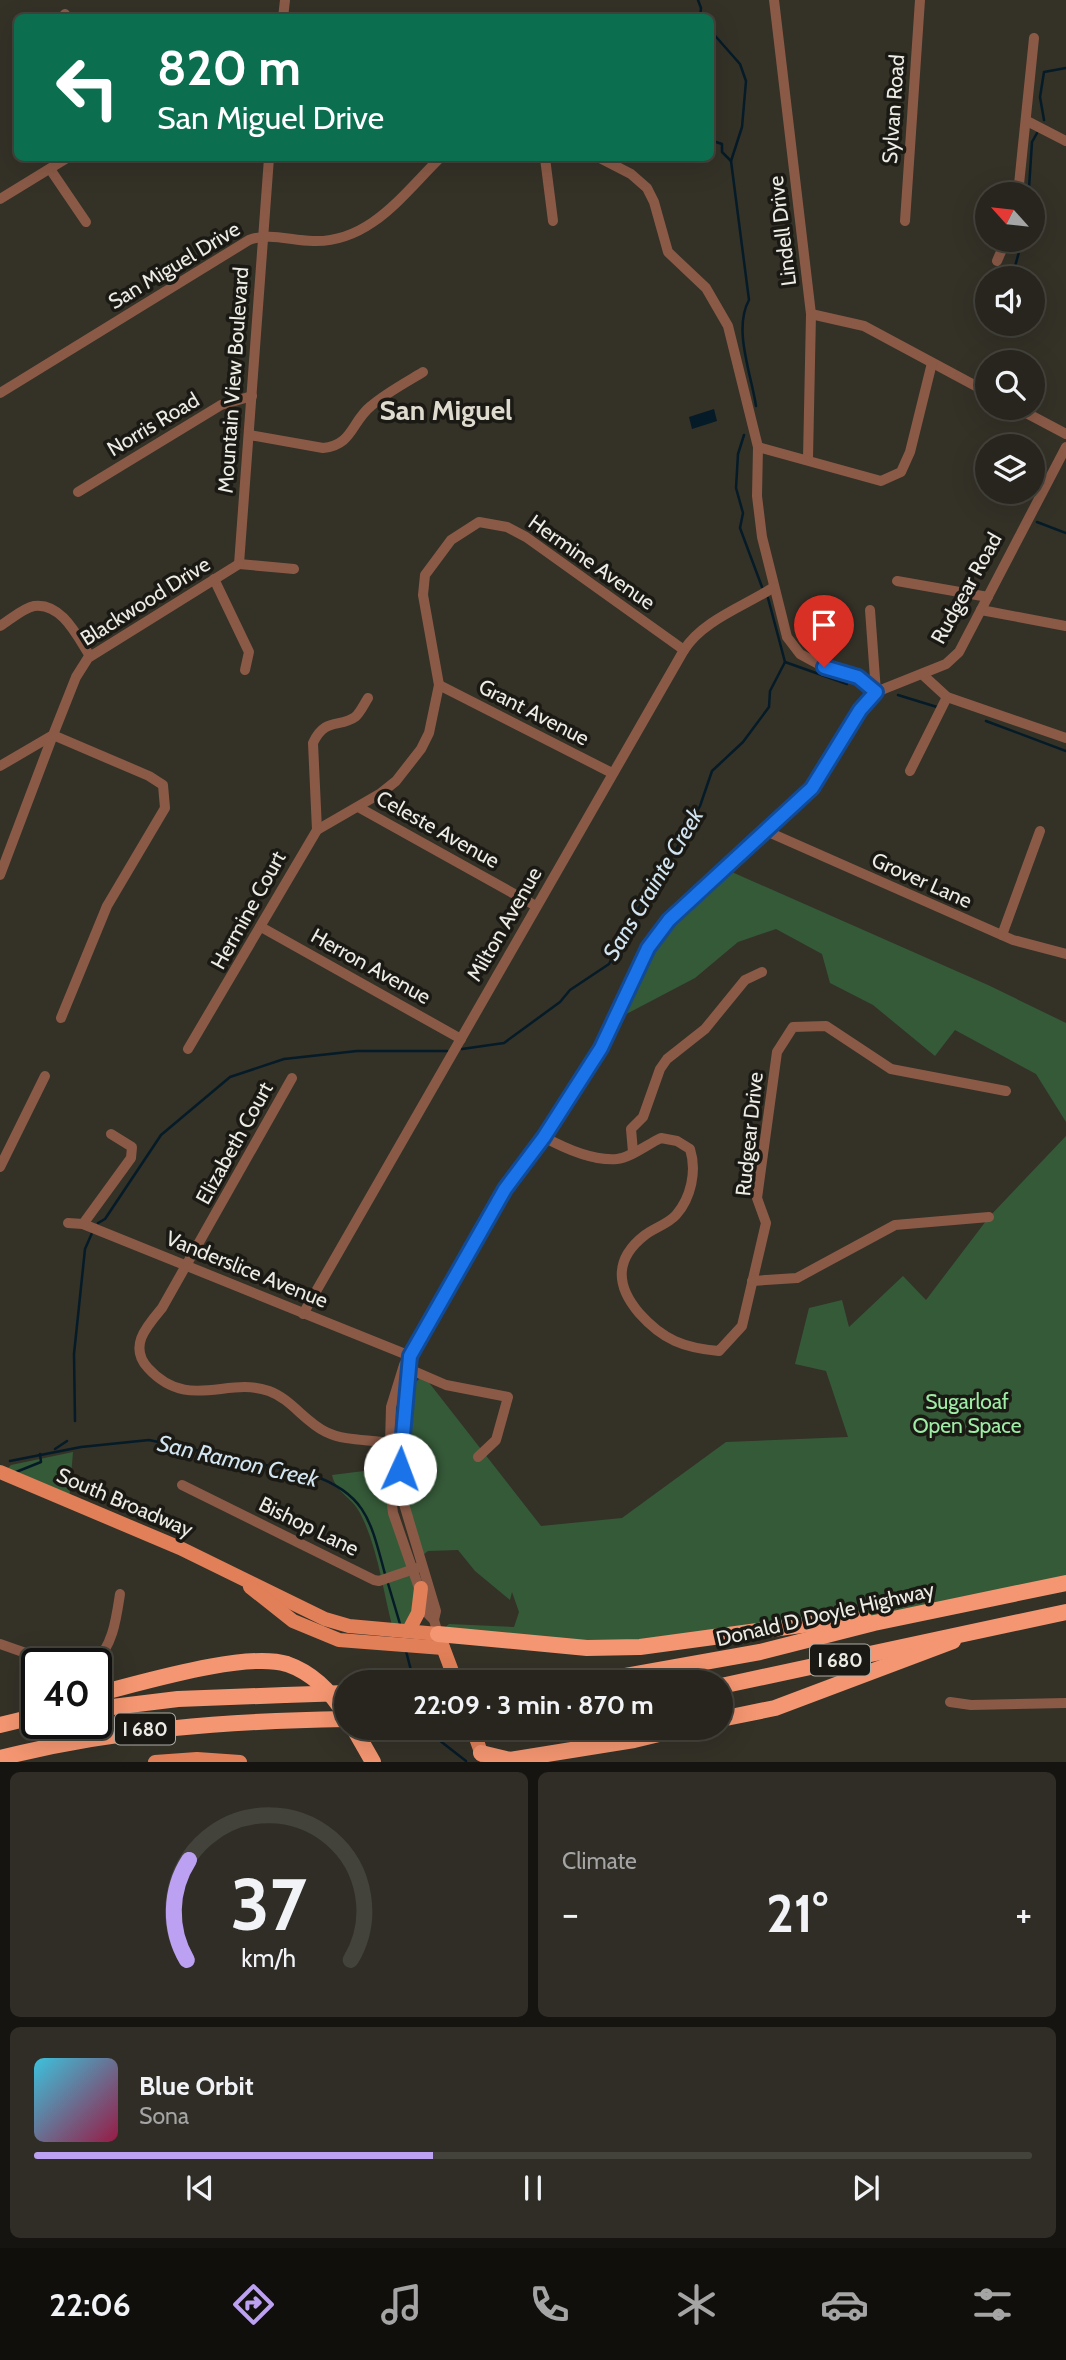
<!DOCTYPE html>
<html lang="en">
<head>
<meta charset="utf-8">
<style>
  :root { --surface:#27251d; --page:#2f2d26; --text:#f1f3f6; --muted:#a4a5a4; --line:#43423b; --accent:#bca0f2 }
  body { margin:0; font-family:Cabin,sans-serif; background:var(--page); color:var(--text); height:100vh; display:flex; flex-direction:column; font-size:26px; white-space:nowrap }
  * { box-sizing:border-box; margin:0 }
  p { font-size:23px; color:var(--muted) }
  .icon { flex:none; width:38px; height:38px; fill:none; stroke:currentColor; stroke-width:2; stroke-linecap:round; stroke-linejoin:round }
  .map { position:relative; height:1762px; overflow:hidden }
  .details { display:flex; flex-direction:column; gap:10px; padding:10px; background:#151410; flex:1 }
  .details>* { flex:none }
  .top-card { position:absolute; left:14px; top:14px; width:700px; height:147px; border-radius:10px; box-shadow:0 7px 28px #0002,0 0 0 2px var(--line); background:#0b6e4f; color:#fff; overflow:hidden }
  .needle { width:46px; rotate:297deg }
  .controls { position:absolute; left:975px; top:182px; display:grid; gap:14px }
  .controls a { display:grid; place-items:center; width:70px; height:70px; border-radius:50%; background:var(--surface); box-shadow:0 7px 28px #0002,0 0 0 2px var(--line); font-size:35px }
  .speed { position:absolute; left:21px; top:1648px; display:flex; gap:14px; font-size:35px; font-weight:700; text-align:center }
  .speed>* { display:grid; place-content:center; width:91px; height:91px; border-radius:50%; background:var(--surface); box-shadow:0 7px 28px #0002,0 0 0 2px var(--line); line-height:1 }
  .speed .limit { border:4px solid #111; border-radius:10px; background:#fff; color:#111 }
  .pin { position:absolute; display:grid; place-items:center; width:60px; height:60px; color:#fff; margin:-72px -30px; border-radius:50% 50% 50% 0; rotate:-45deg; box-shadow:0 0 7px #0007 }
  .pin .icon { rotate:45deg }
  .me { position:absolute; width:77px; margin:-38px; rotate:2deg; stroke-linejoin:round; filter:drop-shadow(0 0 5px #0008) }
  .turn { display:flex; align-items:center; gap:24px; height:147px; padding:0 28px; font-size:32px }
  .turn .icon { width:91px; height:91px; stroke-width:2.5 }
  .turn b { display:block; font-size:49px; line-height:60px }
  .big { font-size:52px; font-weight:700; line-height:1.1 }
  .details .widget { flex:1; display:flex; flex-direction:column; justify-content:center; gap:10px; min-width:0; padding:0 24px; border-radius:10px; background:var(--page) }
  .details .dial { align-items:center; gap:0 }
  .dial svg { height:182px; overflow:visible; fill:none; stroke:var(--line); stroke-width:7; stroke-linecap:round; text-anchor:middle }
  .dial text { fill:var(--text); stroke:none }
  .song { display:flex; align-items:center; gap:21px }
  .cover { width:84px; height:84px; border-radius:10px; background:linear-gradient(135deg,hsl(190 70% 55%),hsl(340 70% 35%)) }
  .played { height:7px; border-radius:4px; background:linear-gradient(90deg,var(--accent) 40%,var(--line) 40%) }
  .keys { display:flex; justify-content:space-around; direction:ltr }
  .heat { display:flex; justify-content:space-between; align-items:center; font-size:38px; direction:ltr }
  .details .tiles { flex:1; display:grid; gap:10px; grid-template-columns:1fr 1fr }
  .widget:last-child { grid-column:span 2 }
  .trip { position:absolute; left:334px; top:1670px; width:399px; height:70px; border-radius:35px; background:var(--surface); box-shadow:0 7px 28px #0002,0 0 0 2px var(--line); font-weight:700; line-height:70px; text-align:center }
  .tabs { display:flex; height:112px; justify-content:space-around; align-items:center; background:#100f0c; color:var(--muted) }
  .tabs .icon { width:49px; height:49px }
  .tabs .on { color:var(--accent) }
  .tabs b { font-size:32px; color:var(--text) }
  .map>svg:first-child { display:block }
</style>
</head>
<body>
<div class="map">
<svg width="1066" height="1762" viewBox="0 0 1066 1762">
  <rect width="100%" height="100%" fill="#343127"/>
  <g fill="#355a38">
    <polygon points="725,869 988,985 1066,1023 1066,1122 1036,1074 955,1030 935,1056 873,1005 830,983 822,954 776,929 738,942 695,978 615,1020 648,948"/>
    <polygon points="1066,1136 1066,1583 874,1623 640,1647 438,1634 449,1624 514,1627 519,1612 512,1592 510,1600 475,1571 458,1550 428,1551 419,1558 401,1494 404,1406 414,1384 423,1375 541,1526 622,1518 726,1442 848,1437 826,1371 795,1364 809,1308 842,1300 849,1327 903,1276 926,1300 989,1217"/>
    <polygon points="73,1452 69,1501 3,1473 11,1465"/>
    <path d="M388 1468 393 1513 421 1588 414 1621 393 1629C383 1592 378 1547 360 1513 352 1497 336 1493 332 1475Z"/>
  </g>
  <polygon fill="#051b28" points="714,409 717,421 692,429 689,417"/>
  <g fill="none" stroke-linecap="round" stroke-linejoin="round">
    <g stroke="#051b28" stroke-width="2.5">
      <polyline points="698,0 701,8 700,18"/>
      <path d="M710 30 740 64 746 81 742 127 731 161 749 300C733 329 751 373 756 406"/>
      <polyline points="1044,120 1040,97 1044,72 1066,68"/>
      <polyline points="710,140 722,144 722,152 731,161"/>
      <polyline points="1029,188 1032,142 1037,133"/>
      <polyline points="1032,207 1032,208"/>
      <polyline points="1022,243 1023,240"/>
      <polyline points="1014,270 1019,252"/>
      <polyline points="744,435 738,454 736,488 743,513 740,528 762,587"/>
      <polyline points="1037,522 1066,533"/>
      <polyline points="785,662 847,684"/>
      <polyline points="898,695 937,707"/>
      <polyline points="986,721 1066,751"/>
      <polyline points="462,1049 504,1043 560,1002 570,990 609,964 644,898 663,873 700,806 712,771 743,742 769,707 770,691 785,662 768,598"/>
      <polyline points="98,1223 105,1219 161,1135 230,1077 284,1059 357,1051 447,1051"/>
      <polyline points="75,1421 74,1354 85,1249 92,1233"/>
      <polyline points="55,1449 67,1441"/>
      <path d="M10 1461 81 1447 149 1440 312 1475C367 1494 371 1523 385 1574"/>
      <polyline points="16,1472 41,1462 40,1454"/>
      <polyline points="387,1580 400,1624"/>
      <polyline points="406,1651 414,1682"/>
      <polyline points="431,1727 439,1740 466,1761"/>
    </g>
    <g stroke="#8a5a47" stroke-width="10">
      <polyline points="774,0 811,314 808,458"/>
      <polyline points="62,18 65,14"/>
      <polyline points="283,18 285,0"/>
      <polyline points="1027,121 1066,141"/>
      <polyline points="545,158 553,221"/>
      <polyline points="600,158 631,174 647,188 654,202 668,252 706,288 728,326 758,447 757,496 762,537 787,637 800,654 824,667 858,677 876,692"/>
      <polyline points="50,169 86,222"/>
      <polyline points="1018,194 1034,38"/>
      <polyline points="0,199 67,158"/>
      <polyline points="905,221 920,0"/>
      <polyline points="997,261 1006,240"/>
      <polyline points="811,314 864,326 987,392"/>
      <path d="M0 393 249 240C270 232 291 241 313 241 370 243 404 193 440 158"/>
      <polyline points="1017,408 1066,434"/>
      <path d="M250 435 323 448C353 445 351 422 371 406 386 393 405 383 423 372"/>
      <polyline points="758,447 881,481 901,472 910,452 932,363"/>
      <polyline points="78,492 221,405 252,396"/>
      <polyline points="239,564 269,158"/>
      <polyline points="239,564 294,569"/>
      <polyline points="214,579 249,652 245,670"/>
      <polyline points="897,581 988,597"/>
      <polyline points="870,610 876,692"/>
      <polyline points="981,610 1066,626"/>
      <path d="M0 626C10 620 23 608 34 606 62 602 78 638 90 656"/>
      <polyline points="923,675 947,697 1066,738"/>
      <polyline points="439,685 612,773"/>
      <polyline points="0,766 53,735 76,677 88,658 239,564"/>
      <polyline points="910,771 947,697"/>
      <polyline points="358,807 536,906"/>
      <path d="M317 830 313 743C325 717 340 728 355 717 360 713 364 704 368 698"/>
      <polyline points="766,831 1013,940 1066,954"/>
      <polyline points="0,875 53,735 149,776 163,785 165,808 107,906 61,1018"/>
      <polyline points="261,927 461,1039"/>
      <polyline points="1002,935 1040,831"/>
      <polyline points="188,1049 317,830 381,793 396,781 421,749 429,733 439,685 423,595 425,575 451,540 479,522 507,527 526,537 684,650"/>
      <path d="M292 1078 162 1308C147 1326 128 1346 148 1368 188 1412 227 1376 269 1391 291 1399 305 1422 326 1432 349 1443 375 1438 399 1445"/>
      <path d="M544 1137C564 1148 593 1161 617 1159 630 1158 648 1144 661 1138L677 1141 690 1149C697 1171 691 1198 676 1215 668 1224 654 1228 645 1235 614 1259 616 1286 639 1313 663 1340 684 1348 719 1351L742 1326 766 1223 757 1198 777 1052 793 1027 826 1026 891 1069 1006 1091"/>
      <polyline points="633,1152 631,1129 643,1117 660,1069 667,1059 705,1029 745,980 762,972"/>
      <polyline points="0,1167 45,1076"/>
      <polyline points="68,1223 83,1224 410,1356"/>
      <polyline points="83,1224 131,1158 132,1147 111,1134"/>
      <polyline points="752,1281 797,1278 895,1225 989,1217"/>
      <path d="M303 1314 684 650C703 620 745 606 774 587"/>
      <polyline points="409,1369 399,1445 401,1494 436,1611 434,1620"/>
      <polyline points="409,1369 446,1385 508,1397 496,1440 478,1457"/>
      <polyline points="182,1485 374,1580 379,1581 417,1568"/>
      <polyline points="438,1634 434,1620 428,1614 393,1513 389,1480 391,1407 404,1365 505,1189 544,1137 601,1048 648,948 669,920 812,788 860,711 876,692 946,664 959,652 1066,447"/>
      <polyline points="0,1644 57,1664"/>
      <path d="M94 1664C113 1645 116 1620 120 1594"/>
      <polyline points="950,1702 971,1705 1066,1703"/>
    </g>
    <g stroke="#e07f58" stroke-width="14">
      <polyline points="0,1472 180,1548 325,1619 349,1626 438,1634 456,1682"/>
      <polyline points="250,1587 293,1621 339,1640 443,1648"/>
      <polyline points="409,1630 418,1613 421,1588"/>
      <polyline points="472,1727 482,1755 488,1758"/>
      <polyline points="155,1762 197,1759 240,1762"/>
    </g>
    <g stroke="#f49671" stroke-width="16">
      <polyline points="438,1634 587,1648 640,1647 846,1619 865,1620"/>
      <polyline points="592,1682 760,1652 874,1623 1066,1583"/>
      <polyline points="721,1686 1066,1612"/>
      <path d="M96 1694C141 1683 245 1651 287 1664 313 1673 332 1693 346 1716"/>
      <polyline points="96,1709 178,1699 285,1695"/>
      <polyline points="721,1719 775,1708 953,1641"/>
      <polyline points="0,1725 37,1716"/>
      <polyline points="353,1727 373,1762"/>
      <polyline points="481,1753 510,1760 634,1740 688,1727"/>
      <path d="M0 1758C115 1729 228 1721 346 1719"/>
    </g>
    <polyline stroke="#f49671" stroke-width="16" points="285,1695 346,1693"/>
  </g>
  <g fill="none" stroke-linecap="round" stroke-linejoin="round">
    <defs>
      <polyline id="route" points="400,1469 410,1356 505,1189 544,1137 601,1048 648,948 669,920 812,788 860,710 876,692 858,677 824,667"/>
    </defs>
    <use href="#route" stroke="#114b97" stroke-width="18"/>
    <use href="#route" stroke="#1a73e8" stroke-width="12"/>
  </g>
  <g text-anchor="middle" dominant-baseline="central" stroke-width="7" stroke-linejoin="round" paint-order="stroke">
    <g fill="#1a1914" stroke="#adaca6" stroke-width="2">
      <rect x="810" y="1644.5" width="60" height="31" rx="5"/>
      <rect x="115" y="1713.5" width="60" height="31" rx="5"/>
    </g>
    <g font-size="19" font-weight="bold" fill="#ecebe4">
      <text x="840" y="1660">I 680</text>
      <text x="145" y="1729">I 680</text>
    </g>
    <g font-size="21" fill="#ecebe4" stroke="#1a1914">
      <text transform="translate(893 109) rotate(-86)">Sylvan Road</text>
      <text transform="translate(782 231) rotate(-97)">Lindell Drive</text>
      <text transform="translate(174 265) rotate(-31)">San Miguel Drive</text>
      <text transform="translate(233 380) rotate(-86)">Mountain View Boulevard</text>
      <text transform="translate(153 424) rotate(-31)">Norris Road</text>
      <text transform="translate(592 562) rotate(35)">Hermine Avenue</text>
      <text transform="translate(966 588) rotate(-61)">Rudgear Road</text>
      <text transform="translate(145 601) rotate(-32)">Blackwood Drive</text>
      <text transform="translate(534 712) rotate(27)">Grant Avenue</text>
      <text transform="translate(438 829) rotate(29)">Celeste Avenue</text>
      <text transform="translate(922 880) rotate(24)">Grover Lane</text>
      <text transform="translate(248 910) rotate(-61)">Hermine Court</text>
      <text transform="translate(504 924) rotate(-60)">Milton Avenue</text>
      <text transform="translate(371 966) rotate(29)">Herron Avenue</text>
      <text transform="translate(749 1134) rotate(-84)">Rudgear Drive</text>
      <text transform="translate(234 1143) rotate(-61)">Elizabeth Court</text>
      <text transform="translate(247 1269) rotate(22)">Vanderslice Avenue</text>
      <text transform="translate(125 1502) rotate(23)">South Broadway</text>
      <text transform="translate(309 1526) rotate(26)">Bishop Lane</text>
      <text transform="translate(825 1614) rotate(-13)">Donald D Doyle Highway</text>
    </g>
    <g font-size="21" fill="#9eeda5" stroke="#1a1914">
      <text x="967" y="1401">Sugarloaf<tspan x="967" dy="24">Open Space</tspan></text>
    </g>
    <g font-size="23" font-style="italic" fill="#d3e5f1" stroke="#1a1914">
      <text transform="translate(653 884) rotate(-59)">Sans Crainte Creek</text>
      <text transform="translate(238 1461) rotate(13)">San Ramon Creek</text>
    </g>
    <g font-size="28" font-weight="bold" fill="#dfdbcf" stroke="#1a1914">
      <text x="446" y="410">San Miguel</text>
    </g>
  </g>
</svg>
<div class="controls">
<a><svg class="needle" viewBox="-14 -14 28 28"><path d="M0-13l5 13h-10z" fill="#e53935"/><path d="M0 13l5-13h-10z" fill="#a4a5a4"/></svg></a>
<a><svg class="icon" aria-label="sound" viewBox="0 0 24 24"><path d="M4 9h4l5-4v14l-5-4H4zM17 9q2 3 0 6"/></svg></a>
<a><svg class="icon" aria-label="search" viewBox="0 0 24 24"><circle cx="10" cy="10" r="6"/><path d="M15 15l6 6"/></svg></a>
<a><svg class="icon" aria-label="layers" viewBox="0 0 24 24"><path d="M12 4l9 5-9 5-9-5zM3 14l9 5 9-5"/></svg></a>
</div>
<div class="speed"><div class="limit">40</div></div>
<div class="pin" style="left:824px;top:667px;background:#d93025"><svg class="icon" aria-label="arrive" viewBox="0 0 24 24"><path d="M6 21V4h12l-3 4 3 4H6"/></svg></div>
<svg class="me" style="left:400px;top:1469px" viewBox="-20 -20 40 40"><circle r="19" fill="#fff"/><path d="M0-13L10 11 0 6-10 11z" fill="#1a73e8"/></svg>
<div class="trip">22:09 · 3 min · 870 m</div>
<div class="top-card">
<div class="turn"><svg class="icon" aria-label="left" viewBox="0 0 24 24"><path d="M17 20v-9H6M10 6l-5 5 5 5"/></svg><div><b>820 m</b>San Miguel Drive</div></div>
</div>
</div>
<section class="details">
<div class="tiles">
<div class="widget dial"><svg viewBox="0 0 100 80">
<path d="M14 69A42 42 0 1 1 86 69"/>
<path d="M14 69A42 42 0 0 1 15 25" stroke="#bca0f2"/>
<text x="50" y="56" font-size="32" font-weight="700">37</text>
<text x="50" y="72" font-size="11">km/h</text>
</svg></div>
<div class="widget"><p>Climate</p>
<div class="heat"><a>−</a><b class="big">21°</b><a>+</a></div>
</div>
<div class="widget">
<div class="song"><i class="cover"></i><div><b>Blue Orbit</b><p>Sona</p></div></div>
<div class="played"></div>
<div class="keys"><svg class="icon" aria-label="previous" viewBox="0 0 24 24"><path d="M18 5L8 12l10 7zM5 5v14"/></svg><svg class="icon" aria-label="pause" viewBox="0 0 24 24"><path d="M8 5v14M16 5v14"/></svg><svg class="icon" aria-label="next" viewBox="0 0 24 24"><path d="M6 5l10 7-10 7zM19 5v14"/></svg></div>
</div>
</div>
</section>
<nav class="tabs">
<b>22:06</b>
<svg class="icon on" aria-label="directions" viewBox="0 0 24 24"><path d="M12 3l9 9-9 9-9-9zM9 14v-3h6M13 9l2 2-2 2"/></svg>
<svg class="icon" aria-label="music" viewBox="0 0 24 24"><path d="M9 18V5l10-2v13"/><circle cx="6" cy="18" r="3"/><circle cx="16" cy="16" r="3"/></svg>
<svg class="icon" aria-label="phone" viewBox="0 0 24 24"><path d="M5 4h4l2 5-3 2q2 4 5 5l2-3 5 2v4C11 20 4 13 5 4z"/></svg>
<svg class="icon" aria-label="climate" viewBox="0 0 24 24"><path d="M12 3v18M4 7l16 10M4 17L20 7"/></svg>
<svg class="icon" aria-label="car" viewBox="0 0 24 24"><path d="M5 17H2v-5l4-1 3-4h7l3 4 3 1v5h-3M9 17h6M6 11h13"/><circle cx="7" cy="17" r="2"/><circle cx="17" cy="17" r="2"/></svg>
<svg class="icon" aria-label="filters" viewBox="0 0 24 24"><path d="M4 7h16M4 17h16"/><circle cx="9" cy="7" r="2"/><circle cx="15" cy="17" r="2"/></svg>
</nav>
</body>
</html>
